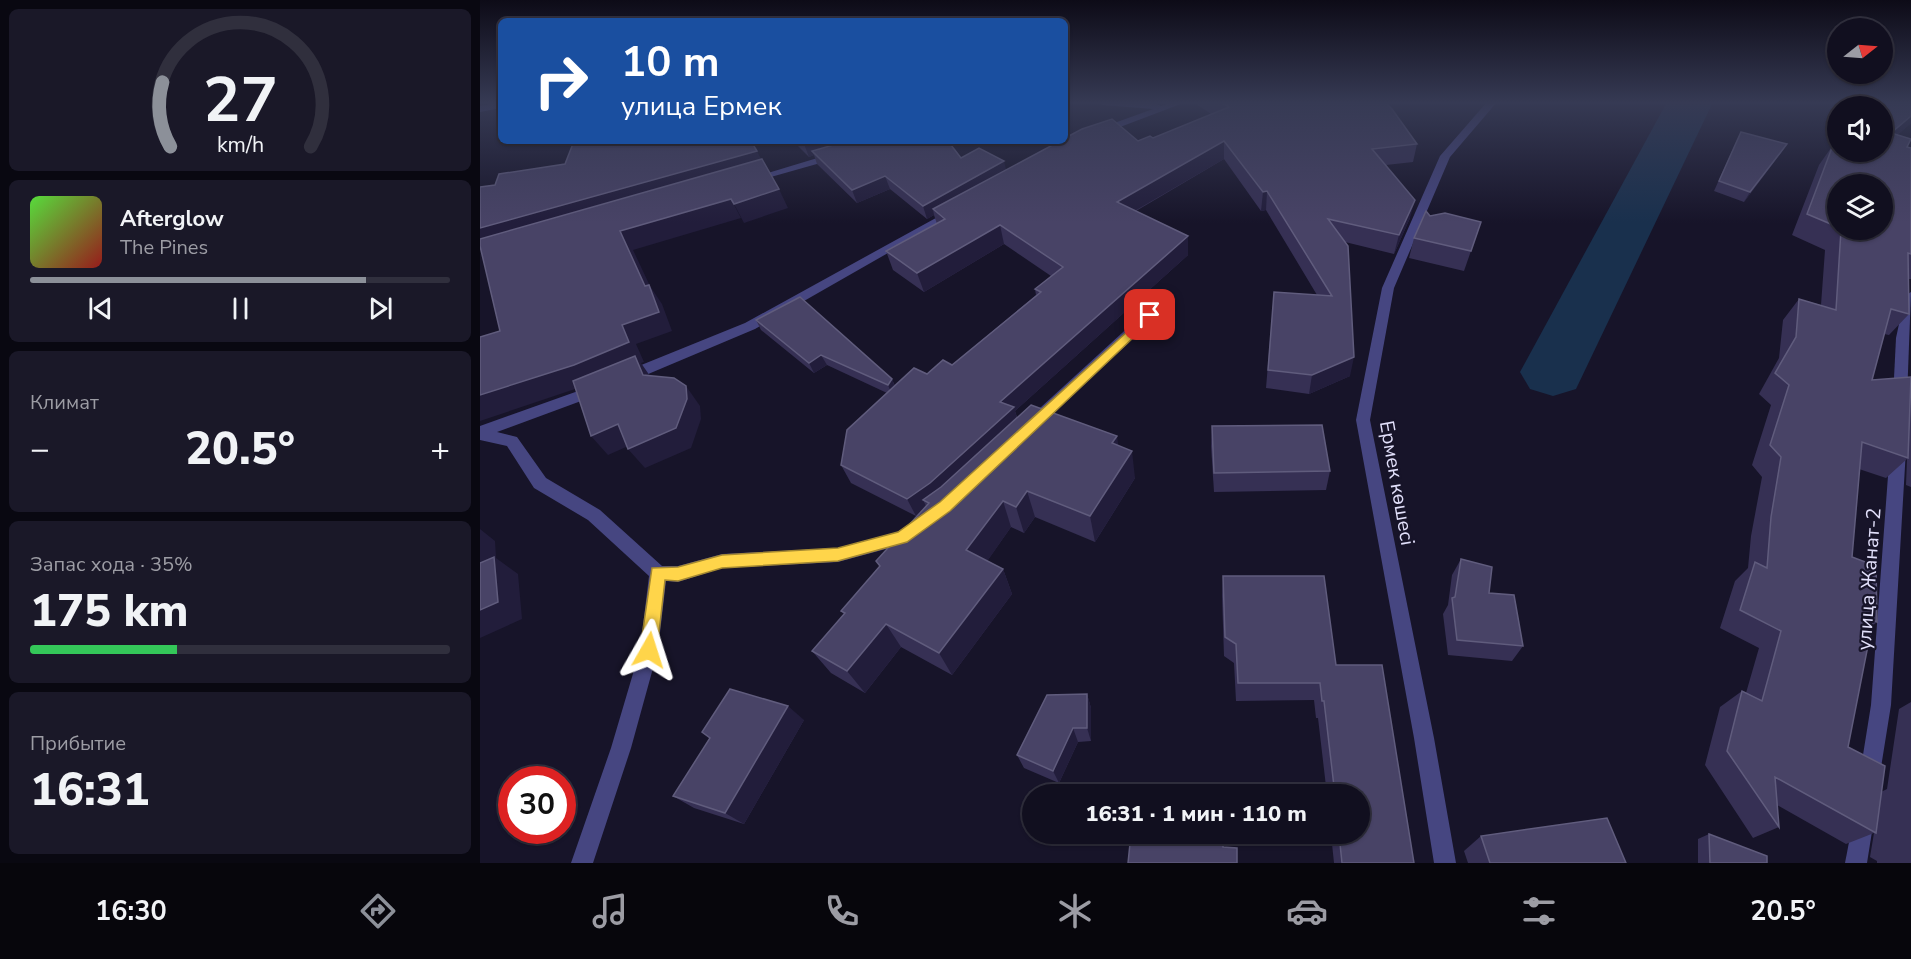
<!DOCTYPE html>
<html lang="ru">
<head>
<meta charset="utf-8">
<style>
  :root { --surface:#110f1f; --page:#1a1828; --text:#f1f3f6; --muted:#9c9ca4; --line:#302f3d; --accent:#8c9099 }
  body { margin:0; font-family:"Nunito Sans",sans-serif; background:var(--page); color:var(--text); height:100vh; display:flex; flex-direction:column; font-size:22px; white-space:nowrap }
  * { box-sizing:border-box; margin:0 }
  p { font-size:20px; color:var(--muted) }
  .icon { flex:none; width:33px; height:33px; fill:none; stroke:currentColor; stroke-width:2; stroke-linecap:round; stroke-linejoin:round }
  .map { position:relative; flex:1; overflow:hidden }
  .panel { display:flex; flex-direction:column; gap:9px; padding:9px; background:#090811; width:480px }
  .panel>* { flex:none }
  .banner { position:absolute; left:18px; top:18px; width:570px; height:126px; border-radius:9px; box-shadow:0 2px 4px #0004,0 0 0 2px var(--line); background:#1a4fa0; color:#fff; overflow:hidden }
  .needle { width:39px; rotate:73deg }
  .controls { position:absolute; left:1347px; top:18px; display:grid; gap:12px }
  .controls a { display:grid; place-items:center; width:66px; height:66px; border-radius:50%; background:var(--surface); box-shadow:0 2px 4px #0004,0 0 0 2px var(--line); font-size:30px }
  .speed { position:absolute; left:18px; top:766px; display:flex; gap:12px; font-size:30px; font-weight:700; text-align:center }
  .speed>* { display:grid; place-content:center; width:78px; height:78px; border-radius:50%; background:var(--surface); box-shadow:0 2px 4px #0004,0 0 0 2px var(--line); line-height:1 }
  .speed .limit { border:9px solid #d22; background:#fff; color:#111 }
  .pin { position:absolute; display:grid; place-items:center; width:51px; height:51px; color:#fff; margin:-26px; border-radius:12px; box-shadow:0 3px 9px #0006 }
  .me { position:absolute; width:66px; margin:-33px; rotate:6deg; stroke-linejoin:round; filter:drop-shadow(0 0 4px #0008) }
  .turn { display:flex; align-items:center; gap:21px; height:126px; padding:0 24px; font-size:27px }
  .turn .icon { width:78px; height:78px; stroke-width:2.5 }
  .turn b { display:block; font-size:42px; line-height:51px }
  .big { font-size:45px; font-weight:800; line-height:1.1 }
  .panel .tile { flex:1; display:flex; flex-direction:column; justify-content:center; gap:9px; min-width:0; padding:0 21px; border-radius:9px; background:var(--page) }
  .panel .dial { align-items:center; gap:0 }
  .dial svg { height:156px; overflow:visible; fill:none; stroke:var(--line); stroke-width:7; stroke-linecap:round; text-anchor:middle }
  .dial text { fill:var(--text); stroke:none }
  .song { display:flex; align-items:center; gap:18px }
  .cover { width:72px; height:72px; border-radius:9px; background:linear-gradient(135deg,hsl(110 70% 55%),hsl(0 70% 35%)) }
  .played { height:6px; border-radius:3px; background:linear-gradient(90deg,var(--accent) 80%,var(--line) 80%) }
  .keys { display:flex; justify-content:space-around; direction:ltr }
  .heat { display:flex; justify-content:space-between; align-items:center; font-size:33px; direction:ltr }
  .charge { height:9px; border-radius:4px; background:linear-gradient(90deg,#34c759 35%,var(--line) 0) }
  .trip { position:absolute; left:542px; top:784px; width:348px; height:60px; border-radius:30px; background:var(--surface); box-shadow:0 2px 4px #0004,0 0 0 2px var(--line); font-weight:800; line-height:60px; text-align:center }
  .menu { display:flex; height:96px; justify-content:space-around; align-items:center; background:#07060c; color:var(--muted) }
  .menu .icon { width:42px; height:42px }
  .menu .active { color:var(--accent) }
  .menu b { font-size:27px; color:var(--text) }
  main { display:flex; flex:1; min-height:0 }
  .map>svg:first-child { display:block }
</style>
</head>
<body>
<main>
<section class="panel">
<div class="tile dial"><svg viewBox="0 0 100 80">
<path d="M14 69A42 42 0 1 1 86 69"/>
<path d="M14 69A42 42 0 0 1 10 36" stroke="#8c9099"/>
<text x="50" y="56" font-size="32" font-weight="700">27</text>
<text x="50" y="72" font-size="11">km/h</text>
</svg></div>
<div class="tile">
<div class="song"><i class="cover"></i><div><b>Afterglow</b><p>The Pines</p></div></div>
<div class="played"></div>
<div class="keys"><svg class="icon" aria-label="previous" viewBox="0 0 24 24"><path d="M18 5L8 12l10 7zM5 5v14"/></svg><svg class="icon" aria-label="pause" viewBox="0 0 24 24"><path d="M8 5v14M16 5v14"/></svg><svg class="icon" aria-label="next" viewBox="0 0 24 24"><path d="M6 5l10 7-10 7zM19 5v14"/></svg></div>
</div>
<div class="tile"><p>Климат</p>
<div class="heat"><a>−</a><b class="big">20.5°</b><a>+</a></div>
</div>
<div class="tile"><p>Запас хода · 35%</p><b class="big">175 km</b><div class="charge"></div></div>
<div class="tile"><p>Прибытие</p><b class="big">16:31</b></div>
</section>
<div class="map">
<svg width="1431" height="863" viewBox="0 0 1431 863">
  <rect width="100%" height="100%" fill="#171429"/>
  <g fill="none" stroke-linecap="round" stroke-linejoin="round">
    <polygon fill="#19304d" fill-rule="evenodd" points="1187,102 1233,102 1096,389 1073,396 1050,389 1040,372"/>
    <g fill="#464681" fill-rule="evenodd">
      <polygon points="21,102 21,108 0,112 0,106"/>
      <path d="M618 102C633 102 670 98 681 106L692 102H706L619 135 615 134V130L673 109 623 105Z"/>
      <polygon points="1007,102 1017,102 970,157 914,288 890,420 954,738 976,863 954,863 934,738 876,420 902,288 960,156"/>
      <polygon points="354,153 358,154 358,158 273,182 268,179"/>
      <polygon points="474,208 478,209 478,213 275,329 154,380 144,380 142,376 144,372 265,323"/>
      <polygon points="1431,292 1427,398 1420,403 1413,398 1416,338 1425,296"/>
      <polygon points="670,311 675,312 677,315 675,318 558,427 548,427 546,423 548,419 665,312"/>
      <polygon points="115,385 122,390 120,394 17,432 37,437 66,478 120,510 182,566 198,566 242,554 358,548 417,532 432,524 438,526 440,531 428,543 358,562 242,568 198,582 186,581 178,650 151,748 113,863 91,863 131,748 160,650 169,576 108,520 54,488 27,446 0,440 0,426"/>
      <polygon points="1418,443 1423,445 1426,449 1411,705 1399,780 1396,787 1389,790 1382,787 1379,780 1391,705 1410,449 1413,445"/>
      <polygon points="1383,808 1391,811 1394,819 1387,863 1365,863 1375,811"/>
    </g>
  </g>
  <g fill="#363054" fill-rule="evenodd">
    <polygon points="713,102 905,102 937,144 933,162 906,165 930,218 914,254 865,242 870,376 829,394 786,388 794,292 837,295 786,210 781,211 744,159 656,211 708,255 535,411 537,417 638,446 655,478 615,542 555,517 544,533 531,527 507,561 523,569 532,594 472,675 421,647 385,693 351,673 332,651 364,614 361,611 400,567 439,514 436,516 371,483 361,465 407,393 347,365 334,373 281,330 276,320 412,379 415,386 472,365 556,295 555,289 571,276 524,244 444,292 413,270 406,251 457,224 454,215 447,219 410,189 377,203 337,164 334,155 329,157 313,141 468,141 481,158 526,170 673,138 731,114"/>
    <path d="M1381 102H1431V123L1417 135 1427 147 1431 148V279H1428L1429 314 1409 335 1404 334 1392 380 1431 395V487L1426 485 1427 459 1406 478 1379 469 1372 557 1397 622 1392 626 1368 747 1401 792 1407 789 1419 709 1431 702V863H1397V861L1390 857 1394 833 1366 844 1297 805 1299 827 1273 838 1225 765 1240 707 1262 691 1266 693 1279 648 1240 628 1255 581 1268 568 1271 536 1282 477 1272 465 1291 405 1279 394 1299 358 1303 320 1319 299 1341 305 1345 250 1312 235 1339 165 1353 145H1355L1358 141V152L1402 106H1378ZM1358 184 1402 230H1358Z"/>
    <polygon points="1261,132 1307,144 1300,154 1264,202 1234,191 1256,142"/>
    <polygon points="1001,222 984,271 929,258 934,238"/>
    <polygon points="732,426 850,471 846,490 734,492 731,446"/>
    <polygon points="981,559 1009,593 1043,646 1032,661 968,655 963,614 968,605 972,575"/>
    <polygon points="743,576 856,665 934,863 854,863 851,834 879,834 879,795 847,795 838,718 836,718 834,700 756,701 754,663 744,656 742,596"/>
    <polygon points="607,694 611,708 611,741 598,742 579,783 544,768 537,755"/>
    <polygon points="324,720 264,824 214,808 193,796 230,738"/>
    <polygon points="1229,834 1287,863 1218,863 1218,839"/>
    <polygon points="1001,836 1146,863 988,863 984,851"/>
  </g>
  <g fill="#221d3b">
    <polygon points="1431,116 1431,123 1402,148 1411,133"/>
    <polygon points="333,141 384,141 332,151 334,155 329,157 324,144"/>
    <polygon points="744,141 744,159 639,220 637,202"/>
    <polygon points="1307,144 1300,154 1264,202 1270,192"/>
    <polygon points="277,151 286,169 0,250 0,228"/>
    <polygon points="524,161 527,174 453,209 454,215 447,219 443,206"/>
    <polygon points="405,176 410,189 377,203 372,190"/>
    <polygon points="299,189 308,208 264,223 254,204"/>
    <polygon points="787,191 786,210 781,211 783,192"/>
    <polygon points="251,199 261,218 153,250 170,286 182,304 192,331 156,344 164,362 161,363 170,376 110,384 0,421 0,395 142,325 165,286 140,231"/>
    <polygon points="935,200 930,218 914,254 919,235"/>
    <polygon points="520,225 524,244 444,292 437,273"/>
    <polygon points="708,236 708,255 535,411 539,425 449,503 443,500 447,508 436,516 427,499 520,402"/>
    <polygon points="341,355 347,365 334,373 329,363"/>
    <polygon points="874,357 870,376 829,394 832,375"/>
    <polygon points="412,379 416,390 412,395 408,385"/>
    <polygon points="206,386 220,406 221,419 211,448 165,468 148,449"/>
    <polygon points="138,424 155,443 128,455 111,436"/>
    <polygon points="637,436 641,464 632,443"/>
    <polygon points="652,451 655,478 615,542 610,516"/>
    <polygon points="547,491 555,517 544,533 536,507"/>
    <polygon points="523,501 531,527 497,576 486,550"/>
    <polygon points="0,529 15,541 16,558 38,574 42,619 0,638"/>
    <polygon points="523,569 532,594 472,675 459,653"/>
    <polygon points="406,624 421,647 385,693 367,671"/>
    <polygon points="607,694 611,708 611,741 607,728"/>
    <polygon points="308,706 324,720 264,824 245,813"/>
    <polygon points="593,728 598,742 579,783 573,771"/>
  </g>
  <g fill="#484366" stroke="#605c7d" stroke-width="1.5">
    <polygon points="741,102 905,102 912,109 937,144 892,149 935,200 919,235 848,219 868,246 874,357 832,375 788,370 794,292 852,296 787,191 783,192 744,141 637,202 708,236 520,402 534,407 450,483 427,499 361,465 367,430 434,368 447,374 463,360 472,365 561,292 555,289 583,267 520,225 437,273 406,251 465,219 453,209 580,141 585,141 585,138 602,129 632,119 658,141 670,136 673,138 749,107"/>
    <polygon points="1382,102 1431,102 1431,116 1411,133 1431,139 1427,147 1431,148 1431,254 1428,253 1429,314 1411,309 1392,380 1431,377 1428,458 1382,442 1372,557 1396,566 1397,622 1393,620 1368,747 1405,766 1396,833 1295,777 1299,827 1247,751 1262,691 1282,701 1301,631 1260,610 1275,562 1287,568 1291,517 1301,457 1290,445 1309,385 1295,373 1316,337 1319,299 1356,310 1361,230 1402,230 1402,184 1358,184 1358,227 1327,214 1353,145 1357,146 1358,144 1358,152 1402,152 1402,106 1380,106"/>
    <polygon points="1261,132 1307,144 1270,192 1239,181"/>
    <polygon points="94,141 271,141 277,151 0,228 0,187 15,185 19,174 85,164"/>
    <polygon points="321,141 333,141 324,144"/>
    <polygon points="367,141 468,141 481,158 499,148 524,161 443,206 405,176 372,190 332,151"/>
    <polygon points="282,159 299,189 254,204 251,199 140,231 165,286 169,285 179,312 142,325 149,342 94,365 0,395 0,337 20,331 0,246 0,239"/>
    <polygon points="946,211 950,216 965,213 1001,222 991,251 934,238"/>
    <polygon points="320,297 412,379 408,385 341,355 329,363 276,320"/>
    <polygon points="155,356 163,375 194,378 206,386 207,399 196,428 148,449 138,424 111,436 93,381"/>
    <polygon points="551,405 637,436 632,443 652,451 610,516 547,491 536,507 523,501 486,550 523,569 459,653 406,624 367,671 332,651 365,613 361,611 400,566 396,561 449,503 443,500 461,487"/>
    <polygon points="842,425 850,471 734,473 732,426"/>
    <polygon points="14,557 18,602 0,610 0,563"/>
    <polygon points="981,559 1012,567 1009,593 1034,595 1043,646 977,640 972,598 975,597"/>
    <polygon points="743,576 844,576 856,665 902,665 934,863 862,863 859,834 879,834 879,795 855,795 844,701 842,701 840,683 758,683 756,644 745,637"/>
    <polygon points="250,689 308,706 245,813 193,796 230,738 222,732"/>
    <polygon points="607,694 607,728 593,728 573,771 537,755 567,695"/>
    <polygon points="1127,818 1146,863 1010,863 1001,836"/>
    <polygon points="651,834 743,834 743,847 757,848 757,863 648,863"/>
    <polygon points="1229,834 1287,856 1287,863 1230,863"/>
  </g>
  <linearGradient id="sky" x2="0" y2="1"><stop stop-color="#0d0b17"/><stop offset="0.46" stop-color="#363a54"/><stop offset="1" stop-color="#363a54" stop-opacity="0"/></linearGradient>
  <rect width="1431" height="223" fill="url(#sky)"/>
  <polygon fill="#ffd54a" stroke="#a68a30" stroke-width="1.5" points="670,311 676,315 674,318 470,511 427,542 358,561 242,568 198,581 185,580 177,650 175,656 169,658 163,656 160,650 172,568 198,567 242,555 358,548 418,532 460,502"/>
  <g text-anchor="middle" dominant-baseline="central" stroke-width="4.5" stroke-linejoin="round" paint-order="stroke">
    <g font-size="20" fill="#e2e0fb" stroke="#171429">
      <text transform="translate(917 483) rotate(80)">Ермек көшесі</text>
      <text transform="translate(1389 579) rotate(-86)">улица Жанат-2</text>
    </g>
  </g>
</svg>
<div class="controls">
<a><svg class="needle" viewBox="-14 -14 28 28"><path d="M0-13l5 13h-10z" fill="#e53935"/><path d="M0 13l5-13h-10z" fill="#9c9ca4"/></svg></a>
<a><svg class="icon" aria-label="sound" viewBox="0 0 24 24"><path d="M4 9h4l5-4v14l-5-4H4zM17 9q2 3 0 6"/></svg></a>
<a><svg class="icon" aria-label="layers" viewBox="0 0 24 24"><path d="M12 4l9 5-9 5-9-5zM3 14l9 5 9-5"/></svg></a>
</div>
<div class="speed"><div class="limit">30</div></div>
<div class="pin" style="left:670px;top:315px;background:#d93025"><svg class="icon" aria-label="arrive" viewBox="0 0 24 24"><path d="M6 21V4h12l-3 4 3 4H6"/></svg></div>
<svg class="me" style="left:169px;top:650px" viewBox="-20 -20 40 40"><path d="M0-17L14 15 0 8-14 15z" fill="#ffd54a" stroke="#fff" stroke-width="4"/></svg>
<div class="trip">16:31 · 1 мин · 110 m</div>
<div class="banner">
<div class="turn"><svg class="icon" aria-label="right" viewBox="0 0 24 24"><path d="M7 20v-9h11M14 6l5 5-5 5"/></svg><div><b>10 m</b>улица Ермек</div></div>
</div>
</div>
</main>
<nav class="menu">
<b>16:30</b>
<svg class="icon active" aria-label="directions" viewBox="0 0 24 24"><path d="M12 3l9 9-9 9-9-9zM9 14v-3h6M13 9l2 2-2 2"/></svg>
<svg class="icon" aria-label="music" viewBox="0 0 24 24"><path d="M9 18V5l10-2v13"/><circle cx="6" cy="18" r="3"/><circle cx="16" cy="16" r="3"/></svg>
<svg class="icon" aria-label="phone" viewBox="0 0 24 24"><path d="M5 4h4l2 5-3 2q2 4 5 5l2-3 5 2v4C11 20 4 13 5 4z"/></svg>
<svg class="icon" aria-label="climate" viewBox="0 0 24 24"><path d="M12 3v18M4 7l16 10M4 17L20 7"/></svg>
<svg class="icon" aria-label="car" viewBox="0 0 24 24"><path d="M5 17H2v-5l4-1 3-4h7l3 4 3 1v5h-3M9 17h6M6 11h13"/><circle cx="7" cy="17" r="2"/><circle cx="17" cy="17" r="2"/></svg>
<svg class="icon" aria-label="filters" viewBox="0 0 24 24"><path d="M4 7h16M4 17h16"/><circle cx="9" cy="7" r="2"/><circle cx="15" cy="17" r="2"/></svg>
<b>20.5°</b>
</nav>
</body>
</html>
